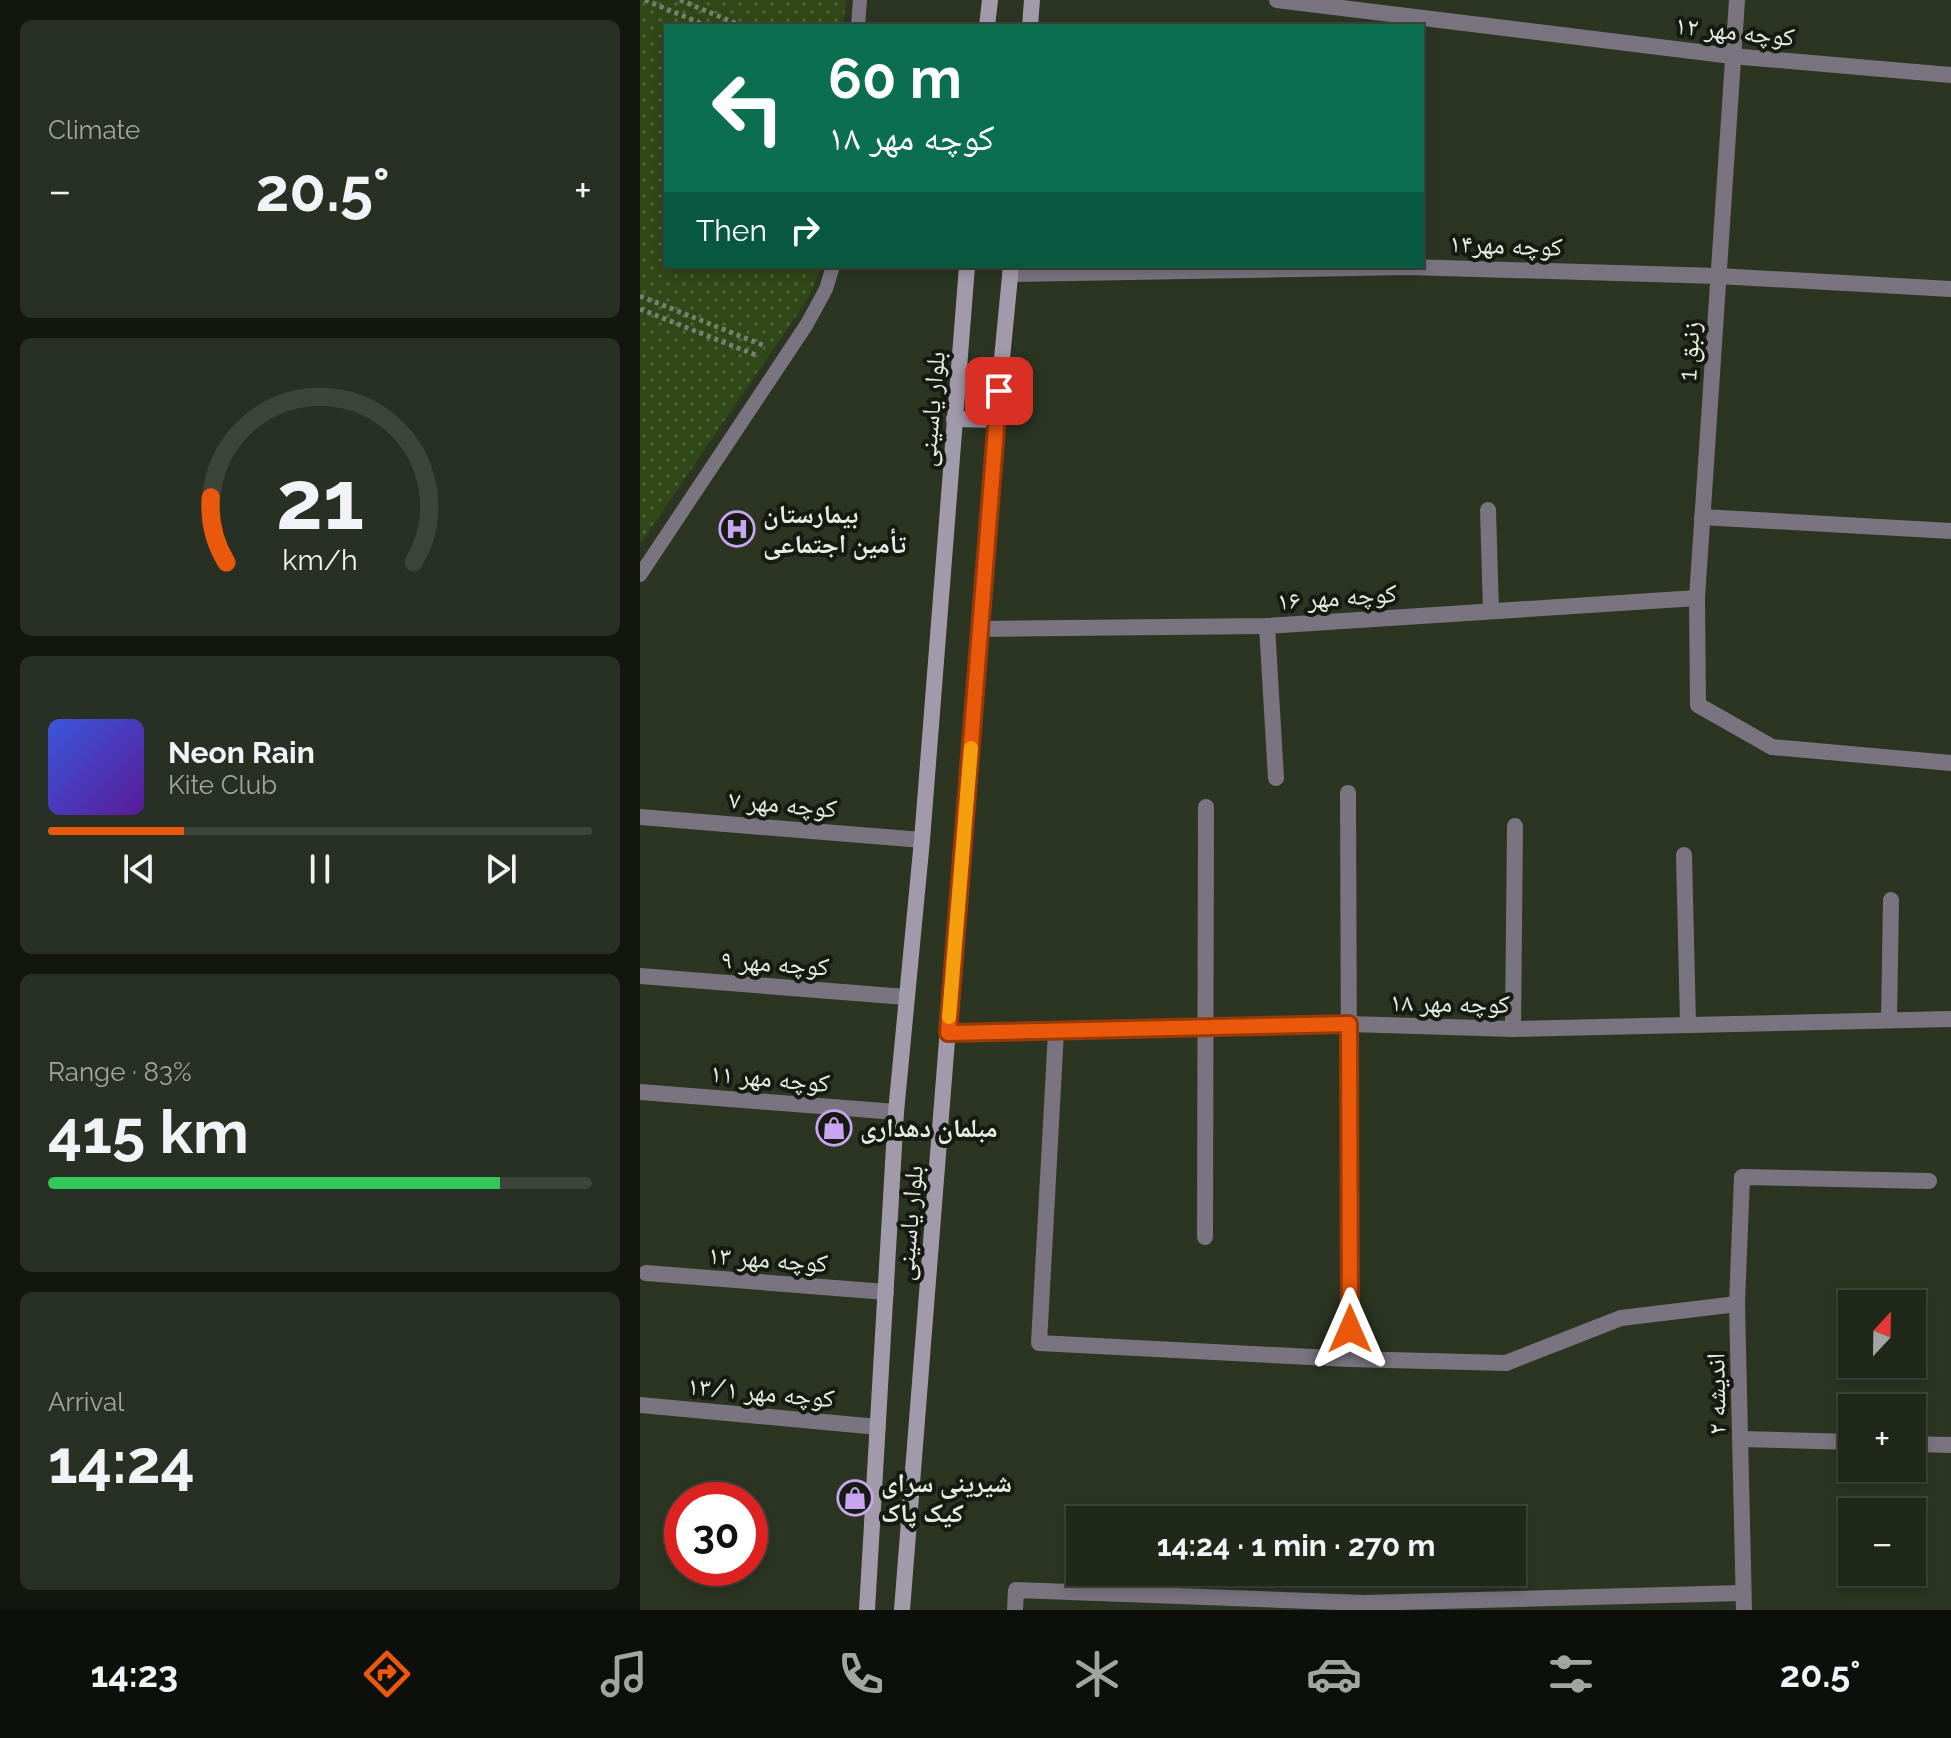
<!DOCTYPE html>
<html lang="en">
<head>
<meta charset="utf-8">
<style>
  :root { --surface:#20281a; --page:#283023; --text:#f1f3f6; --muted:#a2a6a2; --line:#3d4439; --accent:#ea580c }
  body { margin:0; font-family:Raleway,"Noto Naskh Arabic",sans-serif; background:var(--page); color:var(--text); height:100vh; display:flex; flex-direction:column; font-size:30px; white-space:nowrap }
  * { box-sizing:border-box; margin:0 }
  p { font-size:26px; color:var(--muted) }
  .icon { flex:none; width:44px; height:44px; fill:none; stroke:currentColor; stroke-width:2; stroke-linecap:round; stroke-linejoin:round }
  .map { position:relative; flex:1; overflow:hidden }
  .details { display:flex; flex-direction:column; gap:20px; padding:20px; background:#12160e; width:640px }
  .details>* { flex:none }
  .guide { position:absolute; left:24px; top:24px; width:760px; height:244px; border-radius:0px; box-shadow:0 4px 12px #0003,0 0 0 2px var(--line); background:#0b6e4f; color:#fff; overflow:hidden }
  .needle { width:52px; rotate:22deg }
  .fabs { position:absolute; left:1198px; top:1290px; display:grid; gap:16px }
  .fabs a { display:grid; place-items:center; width:88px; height:88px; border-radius:0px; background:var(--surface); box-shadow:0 4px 12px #0003,0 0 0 2px var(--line); font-size:40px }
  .speed { position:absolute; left:24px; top:1482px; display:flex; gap:16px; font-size:40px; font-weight:700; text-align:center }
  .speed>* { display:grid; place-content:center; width:104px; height:104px; border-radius:50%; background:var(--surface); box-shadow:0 4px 12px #0003,0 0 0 2px var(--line); line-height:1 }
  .speed .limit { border:12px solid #d22; background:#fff; color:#111 }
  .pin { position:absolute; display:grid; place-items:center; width:68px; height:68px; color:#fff; margin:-34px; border-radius:16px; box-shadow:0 4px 12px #0006 }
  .me { position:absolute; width:88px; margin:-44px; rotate:0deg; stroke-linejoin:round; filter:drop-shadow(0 0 6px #0008) }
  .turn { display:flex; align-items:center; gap:28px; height:168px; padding:0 32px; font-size:36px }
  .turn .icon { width:104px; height:104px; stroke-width:2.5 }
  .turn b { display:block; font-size:56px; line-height:68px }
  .then { display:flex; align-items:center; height:76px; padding:0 32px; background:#0003; gap:16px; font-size:30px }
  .big { font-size:60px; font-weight:700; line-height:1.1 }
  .details .tile { flex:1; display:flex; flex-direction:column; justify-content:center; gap:12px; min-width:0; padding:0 28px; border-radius:12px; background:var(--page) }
  .details .dial { align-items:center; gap:0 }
  .dial svg { height:208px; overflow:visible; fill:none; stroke:var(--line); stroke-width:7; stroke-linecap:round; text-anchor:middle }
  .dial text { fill:var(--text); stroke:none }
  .song { display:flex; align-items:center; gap:24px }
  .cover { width:96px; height:96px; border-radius:12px; background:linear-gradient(135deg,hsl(230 70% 55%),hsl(270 70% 35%)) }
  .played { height:8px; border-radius:4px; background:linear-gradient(90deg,var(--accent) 25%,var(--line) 25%) }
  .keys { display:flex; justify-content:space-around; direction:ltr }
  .heat { display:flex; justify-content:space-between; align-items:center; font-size:44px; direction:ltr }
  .charge { height:12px; border-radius:6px; background:linear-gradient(90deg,#34c759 83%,var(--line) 0) }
  .trip { position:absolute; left:426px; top:1506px; width:460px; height:80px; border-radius:0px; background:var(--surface); box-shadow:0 4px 12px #0003,0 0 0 2px var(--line); font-weight:700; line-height:80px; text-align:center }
  .dock { display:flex; height:128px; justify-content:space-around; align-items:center; background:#0d100a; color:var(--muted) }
  .dock .icon { width:56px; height:56px }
  .dock .current { color:var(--accent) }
  .dock b { font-size:36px; color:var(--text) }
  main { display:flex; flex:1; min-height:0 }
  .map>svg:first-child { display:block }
</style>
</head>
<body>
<main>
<section class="details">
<div class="tile"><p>Climate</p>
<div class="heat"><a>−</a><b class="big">20.5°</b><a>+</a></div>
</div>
<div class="tile dial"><svg viewBox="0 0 100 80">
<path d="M14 69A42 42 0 1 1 86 69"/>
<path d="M14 69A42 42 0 0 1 8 44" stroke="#ea580c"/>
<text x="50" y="56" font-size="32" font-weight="700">21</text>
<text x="50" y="72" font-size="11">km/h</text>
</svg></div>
<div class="tile">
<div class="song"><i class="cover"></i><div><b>Neon Rain</b><p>Kite Club</p></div></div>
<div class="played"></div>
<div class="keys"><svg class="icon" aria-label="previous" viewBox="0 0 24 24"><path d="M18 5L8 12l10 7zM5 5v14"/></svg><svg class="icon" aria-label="pause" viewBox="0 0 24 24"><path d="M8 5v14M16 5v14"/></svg><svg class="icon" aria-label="next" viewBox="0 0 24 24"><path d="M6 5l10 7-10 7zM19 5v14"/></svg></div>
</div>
<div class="tile"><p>Range · 83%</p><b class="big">415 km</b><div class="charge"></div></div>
<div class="tile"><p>Arrival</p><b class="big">14:24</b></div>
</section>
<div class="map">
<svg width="1311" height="1610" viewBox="0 0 1311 1610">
  <defs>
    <pattern id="grass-dots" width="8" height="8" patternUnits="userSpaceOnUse" patternTransform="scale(2)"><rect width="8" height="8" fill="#304717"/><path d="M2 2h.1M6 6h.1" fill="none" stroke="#4e6238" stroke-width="1.8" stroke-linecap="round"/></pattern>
  </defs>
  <rect width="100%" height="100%" fill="#2b3522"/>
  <polygon fill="url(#grass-dots)" points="0,0 206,0 203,26 26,26 26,266 182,266 169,297 0,544"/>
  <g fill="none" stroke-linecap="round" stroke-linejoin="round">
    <g stroke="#77806f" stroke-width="5" stroke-dasharray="4 4" stroke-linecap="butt">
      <polyline points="5,0 67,26"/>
      <polyline points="40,0 102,26"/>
      <polyline points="0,296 125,346"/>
      <polyline points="0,309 118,356"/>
    </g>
    <g stroke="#79747f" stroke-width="14">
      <polyline points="218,26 220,0"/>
      <polyline points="0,575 167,324 186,289 193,266"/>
    </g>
    <g stroke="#79747f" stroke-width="16">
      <polyline points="637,0 1092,56 1311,75"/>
      <polyline points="1097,0 1057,598 1058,705 1132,747 1311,763"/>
      <polyline points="370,274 768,267 1078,276 1311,289"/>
      <polyline points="848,510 851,611"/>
      <polyline points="1062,517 1311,531"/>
      <polyline points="627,626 636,778"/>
      <polyline points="340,629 627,626 1057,598"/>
      <polyline points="708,793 710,1359"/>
      <polyline points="0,817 282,840"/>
      <polyline points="1044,855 1048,1023"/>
      <polyline points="0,976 266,997"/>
      <polyline points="1249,1020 1251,900"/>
      <polyline points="873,1029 875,826"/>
      <polyline points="416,1032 399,1343 710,1359 866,1363 981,1318 1097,1304"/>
      <polyline points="308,1033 709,1024 873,1029 1311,1019"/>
      <polyline points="0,1092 256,1112"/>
      <polyline points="565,1237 566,807"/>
      <polyline points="6,1273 246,1292"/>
      <polyline points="0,1405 238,1427"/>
      <polyline points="1101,1439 1212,1442"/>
      <polyline points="1272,1444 1311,1445"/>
      <polyline points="375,1610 376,1590 724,1603 1103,1593"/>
      <polyline points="1104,1610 1097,1304 1102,1177 1289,1181"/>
    </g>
    <g stroke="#a19aaa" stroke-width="16">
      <polyline points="347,26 350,0"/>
      <polyline points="390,26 392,0"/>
      <polyline points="314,419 356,420"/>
      <polyline points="227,1610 256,1112 282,840 327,266"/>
      <polyline points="262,1610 356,420 371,266"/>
    </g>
  </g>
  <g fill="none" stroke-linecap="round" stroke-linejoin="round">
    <defs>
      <polyline id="route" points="359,391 308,1033 709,1024 710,1329"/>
    </defs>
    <use href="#route" stroke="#983908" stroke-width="20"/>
    <use href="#route" stroke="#ea580c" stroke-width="14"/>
    <polyline stroke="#f59e0b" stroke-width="14" points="309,1017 331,748"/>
  </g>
  <defs>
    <symbol id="hospital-ring" viewBox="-11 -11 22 22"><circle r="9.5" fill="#161b12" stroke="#c7a6ef" stroke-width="1.5"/><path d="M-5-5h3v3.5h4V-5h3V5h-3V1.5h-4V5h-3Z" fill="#c7a6ef"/></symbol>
    <symbol id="shop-ring" viewBox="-11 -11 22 22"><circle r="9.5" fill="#161b12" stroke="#c7a6ef" stroke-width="1.5"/><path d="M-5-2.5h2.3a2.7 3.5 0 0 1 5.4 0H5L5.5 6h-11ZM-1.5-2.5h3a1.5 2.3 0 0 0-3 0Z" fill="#c7a6ef"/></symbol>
  </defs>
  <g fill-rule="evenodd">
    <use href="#hospital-ring" x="77" y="509" width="40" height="40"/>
    <use href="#shop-ring" x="174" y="1108" width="40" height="40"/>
    <use href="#shop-ring" x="195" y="1478" width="40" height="40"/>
  </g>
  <g text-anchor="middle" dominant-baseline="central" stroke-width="8" stroke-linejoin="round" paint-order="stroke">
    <g font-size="26" fill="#e5ece0" stroke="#161b12">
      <text transform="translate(1095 31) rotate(6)">کوچه مهر ۱۲</text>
      <text transform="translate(866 245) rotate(2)">کوچه مهر۱۴</text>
      <text transform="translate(1049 351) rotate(-86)">زنبق 1</text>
      <text transform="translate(291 409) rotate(-85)">بلوار یاسینی</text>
      <text transform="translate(697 597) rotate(-4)">کوچه مهر ۱۶</text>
      <text transform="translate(143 804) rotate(5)">کوچه مهر ۷</text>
      <text transform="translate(135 963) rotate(4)">کوچه مهر ۹</text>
      <text transform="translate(810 1003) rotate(1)">کوچه مهر ۱۸</text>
      <text transform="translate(130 1078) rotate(5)">کوچه مهر ۱۱</text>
      <text transform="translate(269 1223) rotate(-85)">بلوار یاسینی</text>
      <text transform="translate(128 1259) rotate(4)">کوچه مهر ۱۳</text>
      <text transform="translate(121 1392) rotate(5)">کوچه مهر ۱۳/۱</text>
      <text transform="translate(1076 1394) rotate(-91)">اندیشه ۲</text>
    </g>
    <g font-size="26" font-weight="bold" fill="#e5ece0" stroke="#161b12" text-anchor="start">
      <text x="123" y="514">بیمارستان<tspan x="123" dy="30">تأمین اجتماعی</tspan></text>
      <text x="220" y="1128">مبلمان دهداری</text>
      <text x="241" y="1483">شیرینی سرای<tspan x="241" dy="30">کیک پاک</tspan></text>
    </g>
  </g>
</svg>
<div class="fabs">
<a><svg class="needle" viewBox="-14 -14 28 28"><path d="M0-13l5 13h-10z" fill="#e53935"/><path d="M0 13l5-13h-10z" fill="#a2a6a2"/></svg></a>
<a>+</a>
<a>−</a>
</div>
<div class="speed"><div class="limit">30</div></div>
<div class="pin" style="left:359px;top:391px;background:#d93025"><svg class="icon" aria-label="arrive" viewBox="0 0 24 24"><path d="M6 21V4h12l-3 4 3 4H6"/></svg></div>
<svg class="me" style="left:710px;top:1329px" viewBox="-20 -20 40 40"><path d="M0-17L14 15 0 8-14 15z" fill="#ea580c" stroke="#fff" stroke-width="4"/></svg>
<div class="trip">14:24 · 1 min · 270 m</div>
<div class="guide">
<div class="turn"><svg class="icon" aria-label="left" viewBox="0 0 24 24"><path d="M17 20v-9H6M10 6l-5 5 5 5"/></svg><div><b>60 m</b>کوچه مهر ۱۸</div></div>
<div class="then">Then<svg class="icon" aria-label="right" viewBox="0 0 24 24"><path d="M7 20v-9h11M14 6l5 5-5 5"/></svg></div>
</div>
</div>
</main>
<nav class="dock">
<b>14:23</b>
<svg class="icon current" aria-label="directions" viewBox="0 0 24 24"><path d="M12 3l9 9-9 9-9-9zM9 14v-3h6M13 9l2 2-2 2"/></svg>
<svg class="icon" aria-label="music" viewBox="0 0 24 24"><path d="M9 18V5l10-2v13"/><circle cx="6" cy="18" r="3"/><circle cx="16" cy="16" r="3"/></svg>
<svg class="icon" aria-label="phone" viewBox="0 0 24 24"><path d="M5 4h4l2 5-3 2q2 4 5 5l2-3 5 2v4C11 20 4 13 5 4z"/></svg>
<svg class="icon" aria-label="climate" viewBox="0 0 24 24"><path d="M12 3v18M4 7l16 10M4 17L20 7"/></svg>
<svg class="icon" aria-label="car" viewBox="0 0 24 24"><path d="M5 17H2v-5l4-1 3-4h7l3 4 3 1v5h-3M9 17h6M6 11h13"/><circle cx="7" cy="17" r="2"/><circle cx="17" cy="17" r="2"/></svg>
<svg class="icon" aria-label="filters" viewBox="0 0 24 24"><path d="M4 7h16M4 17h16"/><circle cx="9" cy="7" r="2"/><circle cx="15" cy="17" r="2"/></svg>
<b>20.5°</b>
</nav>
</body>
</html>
